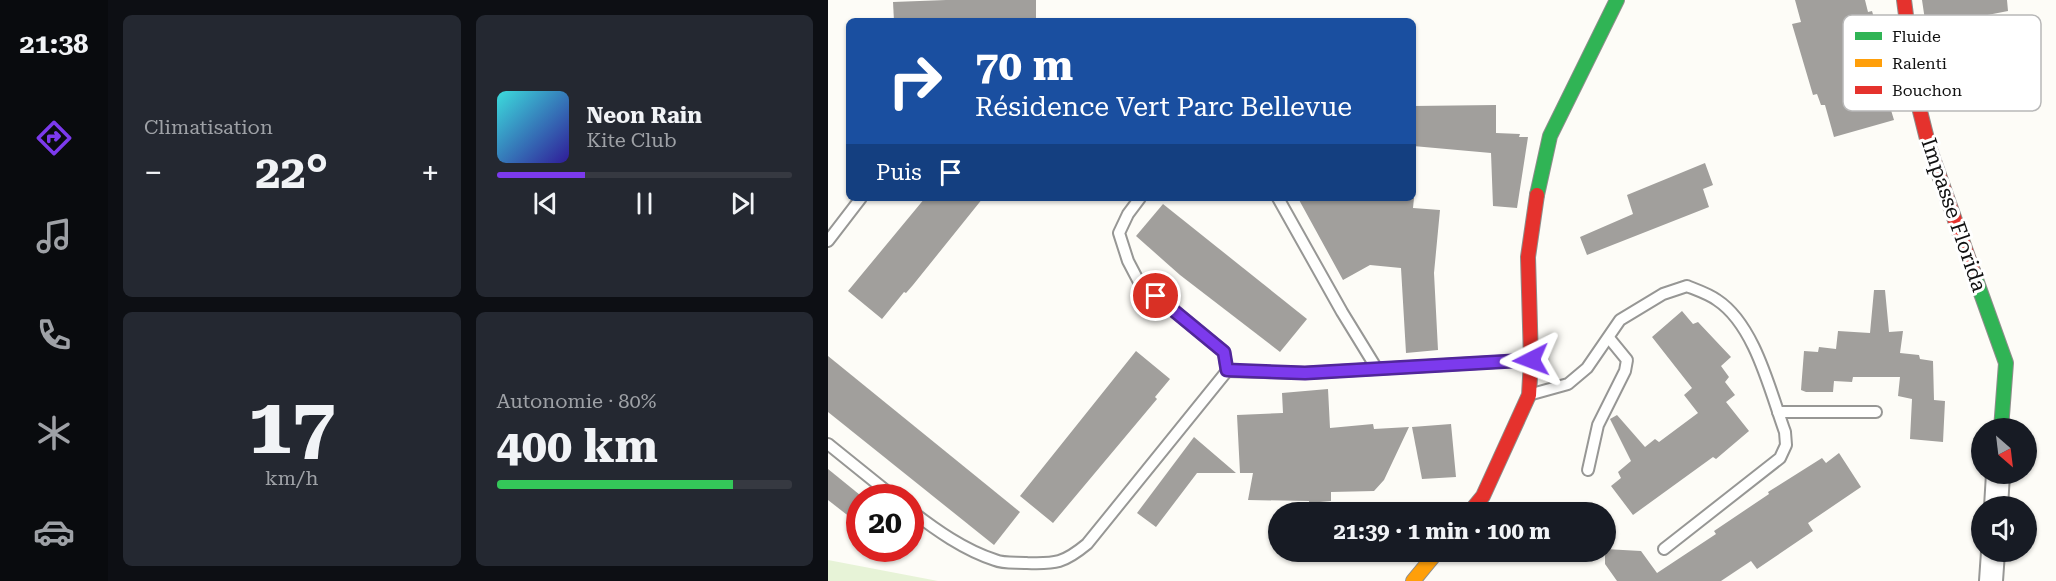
<!DOCTYPE html>
<html lang="fr">
<head>
<meta charset="utf-8">
<style>
  :root { --surface:#171b24; --page:#242831; --text:#f1f3f6; --muted:#9ea1a6; --line:#363941; --accent:#7c3aed }
  body { margin:0; font-family:"Roboto Serif",serif; background:var(--page); color:var(--text); height:100vh; display:flex; flex-direction:column; font-size:22px; white-space:nowrap }
  * { box-sizing:border-box; margin:0 }
  p { font-size:20px; color:var(--muted) }
  .icon { flex:none; width:33px; height:33px; fill:none; stroke:currentColor; stroke-width:2; stroke-linecap:round; stroke-linejoin:round }
  .map { position:relative; flex:1; overflow:hidden }
  .drawer { display:flex; flex-direction:column; gap:15px; padding:15px; background:#0d0f14; width:720px }
  .drawer>* { flex:none }
  .top-card { position:absolute; left:18px; top:18px; width:570px; height:183px; border-radius:9px; box-shadow:0 2px 4px #0004; background:#1a4fa0; color:#fff; overflow:hidden }
  .needle { width:39px; rotate:152deg }
  .buttons { position:absolute; left:1143px; top:418px; display:grid; gap:12px }
  .buttons a { display:grid; place-items:center; width:66px; height:66px; border-radius:50%; background:var(--surface); box-shadow:0 2px 4px #0004; font-size:30px }
  .speed { position:absolute; left:18px; top:484px; display:flex; gap:12px; font-size:30px; font-weight:700; text-align:center }
  .speed>* { display:grid; place-content:center; width:78px; height:78px; border-radius:50%; background:var(--surface); box-shadow:0 2px 4px #0004; line-height:1 }
  .speed .limit { border:9px solid #d22; background:#fff; color:#111 }
  .pin { position:absolute; display:grid; place-items:center; width:51px; height:51px; color:#fff; margin:-26px; border:3px solid #fff; border-radius:50%; box-shadow:0 2px 6px #0007 }
  .me { position:absolute; width:66px; margin:-33px; rotate:267deg; stroke-linejoin:round; filter:drop-shadow(0 0 4px #0008) }
  .turn { display:flex; align-items:center; gap:21px; height:126px; padding:0 30px; font-size:27px }
  .turn .icon { width:78px; height:78px; stroke-width:2.5 }
  .turn b { display:block; font-size:42px; line-height:51px }
  .then { display:flex; align-items:center; height:57px; padding:0 30px; background:#0003; gap:12px; font-size:22px }
  .big { font-size:45px; font-weight:700; line-height:1.1 }
  .drawer .tile { flex:1; display:flex; flex-direction:column; justify-content:center; gap:9px; min-width:0; padding:0 21px; border-radius:9px; background:var(--page) }
  .drawer .dial { align-items:center; gap:0 }
  .dial b { font-size:78px; line-height:1 }
  .song { display:flex; align-items:center; gap:18px }
  .cover { width:72px; height:72px; border-radius:9px; background:linear-gradient(135deg,hsl(180 70% 55%),hsl(250 70% 35%)) }
  .played { height:6px; border-radius:3px; background:linear-gradient(90deg,var(--accent) 30%,var(--line) 30%) }
  .keys { display:flex; justify-content:space-around; direction:ltr }
  .heat { display:flex; justify-content:space-between; align-items:center; font-size:33px; direction:ltr }
  .charge { height:9px; border-radius:4px; background:linear-gradient(90deg,#34c759 80%,var(--line) 0) }
  .drawer .tiles { flex:1; display:grid; gap:15px; grid-template-columns:repeat(2,1fr) }
  .trip { position:absolute; left:440px; top:502px; width:348px; height:60px; border-radius:30px; background:var(--surface); box-shadow:0 2px 4px #0004; font-weight:700; line-height:60px; text-align:center }
  main { display:flex; flex:1; min-height:0 }
  .dock { display:flex; flex-direction:column; width:108px; justify-content:space-around; align-items:center; background:#090b0e; color:var(--muted) }
  .dock .icon { width:42px; height:42px }
  .dock .on { color:var(--accent) }
  .dock b { font-size:27px; color:var(--text) }
  .map>svg:first-child { display:block }
</style>
</head>
<body>
<main>
<nav class="dock">
<b>21:38</b>
<svg class="icon on" aria-label="directions" viewBox="0 0 24 24"><path d="M12 3l9 9-9 9-9-9zM9 14v-3h6M13 9l2 2-2 2"/></svg>
<svg class="icon" aria-label="music" viewBox="0 0 24 24"><path d="M9 18V5l10-2v13"/><circle cx="6" cy="18" r="3"/><circle cx="16" cy="16" r="3"/></svg>
<svg class="icon" aria-label="phone" viewBox="0 0 24 24"><path d="M5 4h4l2 5-3 2q2 4 5 5l2-3 5 2v4C11 20 4 13 5 4z"/></svg>
<svg class="icon" aria-label="climate" viewBox="0 0 24 24"><path d="M12 3v18M4 7l16 10M4 17L20 7"/></svg>
<svg class="icon" aria-label="car" viewBox="0 0 24 24"><path d="M5 17H2v-5l4-1 3-4h7l3 4 3 1v5h-3M9 17h6M6 11h13"/><circle cx="7" cy="17" r="2"/><circle cx="17" cy="17" r="2"/></svg>
</nav>
<section class="drawer">
<div class="tiles">
<div class="tile"><p>Climatisation</p>
<div class="heat"><a>−</a><b class="big">22°</b><a>+</a></div>
</div>
<div class="tile">
<div class="song"><i class="cover"></i><div><b>Neon Rain</b><p>Kite Club</p></div></div>
<div class="played"></div>
<div class="keys"><svg class="icon" aria-label="previous" viewBox="0 0 24 24"><path d="M18 5L8 12l10 7zM5 5v14"/></svg><svg class="icon" aria-label="pause" viewBox="0 0 24 24"><path d="M8 5v14M16 5v14"/></svg><svg class="icon" aria-label="next" viewBox="0 0 24 24"><path d="M6 5l10 7-10 7zM19 5v14"/></svg></div>
</div>
<div class="tile dial"><b>17</b><p>km/h</p></div>
<div class="tile"><p>Autonomie · 80%</p><b class="big">400 km</b><div class="charge"></div></div>
</div>
</section>
<div class="map">
<svg width="1228" height="581" viewBox="0 0 1228 581">
  <rect width="100%" height="100%" fill="#fdfcf7"/>
  <polygon fill="#e7f3d7" points="0,560 110,581 0,581"/>
  <g fill="#a19f9c">
    <polygon points="118,0 208,0 208,21 66,21 65,2"/>
    <polygon points="967,0 1037,0 1040,12 1044,11 1062,72 1058,73 1061,86 1056,87 1066,120 1006,137 997,105 993,105 989,94 985,95 964,24 973,22"/>
    <polygon points="1094,0 1179,0 1180,11 1134,20 1145,71 1110,77 1101,26 1098,27"/>
    <polygon points="668,105 668,133 692,134 691,137 700,137 689,208 665,206 663,153 585,146 585,106"/>
    <polygon points="877,163 885,185 875,189 881,207 759,255 752,237 805,214 799,195"/>
    <polygon points="97,198 155,198 85,285 78,293 76,292 54,319 20,291"/>
    <polygon points="470,198 586,198 585,208 612,210 606,273 610,350 578,353 573,268 542,265 515,280"/>
    <polygon points="335,204 479,319 452,352 352,275 308,236"/>
    <polygon points="1046,290 1057,290 1061,332 1075,331 1072,353 1091,355 1092,359 1105,361 1106,400 1117,401 1115,442 1082,439 1084,399 1070,396 1072,377 1025,377 1024,382 1006,381 1005,392 978,392 973,390 976,351 990,352 991,347 1008,349 1010,331 1042,333"/>
    <polygon points="854,311 865,324 870,322 903,357 893,366 901,377 897,382 907,395 898,402 921,431 888,459 885,457 805,515 783,486 793,478 790,472 803,461 782,419 789,415 817,447 827,439 831,442 870,413 856,395 864,388 824,337"/>
    <polygon points="308,351 342,379 327,397 329,399 225,523 192,496"/>
    <polygon points="0,356 192,512 166,545 0,412"/>
    <polygon points="500,389 502,428 545,424 546,429 581,427 556,480 546,491 503,492 503,501 481,503 481,501 420,500 425,473 412,473 409,415 455,413 454,393"/>
    <polygon points="623,424 628,477 594,479 584,427"/>
    <polygon points="366,437 408,473 369,473 328,527 309,513"/>
    <polygon points="1011,453 1033,487 980,523 985,531 929,569 923,561 893,581 789,581 777,564 777,549 813,551 829,573 888,534 886,531 941,494 940,492 994,458 998,463"/>
    <polygon points="0,469 32,495 32,525 0,500"/>
  </g>
  <g fill="none" stroke-linecap="round" stroke-linejoin="round">
    <defs>
      <g id="lane">
        <polyline points="312,198 300,214 291,233 300,261 311,282 396,352 399,371 477,373 701,360"/>
        <polyline points="450,198 514,312 549,369"/>
        <polyline points="0,241 33,198"/>
        <path d="M704 394 740 384 759 368 792 320 835 294 859 286C869 290 881 294 889 300 927 325 942 391 957 432L958 445 952 458 836 549"/>
        <polyline points="950,412 1048,412"/>
        <polyline points="0,444 67,498"/>
        <polyline points="760,470 770,425 797,371 799,360 781,338"/>
        <path d="M82 510C108 530 136 550 167 560 176 564 189 562 199 563 228 564 236 563 259 544L399 371"/>
      </g>
      <g id="street">
        <polyline points="1168,507 1170,474"/>
        <polyline points="1163,581 1165,552"/>
      </g>
      <g id="fast">
        <polyline points="709,195 722,136 789,0"/>
        <polyline points="1145,271 1178,363 1173,429"/>
      </g>
      <polyline id="slow" points="585,581 609,552"/>
      <g id="jam">
        <polyline points="1076,0 1089,99 1101,147 1145,271"/>
        <polyline points="641,513 655,496 701,395 703,360 700,257 709,195"/>
      </g>
    </defs>
    <use href="#lane" stroke="#979795" stroke-width="14"/>
    <use href="#street" stroke="#979795" stroke-width="26"/>
    <use href="#fast" stroke="#8e8d8b" stroke-width="16"/>
    <use href="#slow" stroke="#8e8d8b" stroke-width="16"/>
    <use href="#jam" stroke="#8e8d8b" stroke-width="16"/>
    <use href="#lane" stroke="#fffffe" stroke-width="10"/>
    <use href="#street" stroke="#fffffe" stroke-width="22"/>
    <use href="#fast" stroke="#30b455" stroke-width="14"/>
    <use href="#slow" stroke="#ff9f0a" stroke-width="14"/>
    <use href="#jam" stroke="#e5322d" stroke-width="14"/>
  </g>
  <g fill="none" stroke-linecap="round" stroke-linejoin="round">
    <defs>
      <polyline id="route" points="328,296 396,352 399,370 477,373 703,360"/>
    </defs>
    <use href="#route" stroke="#51269a" stroke-width="15"/>
    <use href="#route" stroke="#7c3aed" stroke-width="10"/>
  </g>
  <g text-anchor="middle" dominant-baseline="central" stroke-width="6" stroke-linejoin="round" paint-order="stroke">
    <g font-size="21" fill="#111" stroke="#fff">
      <text transform="translate(1126 215) rotate(71)">Impasse Florida</text>
    </g>
  </g>
  <rect x="1015" y="15" width="198" height="96" rx="9" fill="#fff" stroke="#b8b8b8" stroke-width="1.5"/>
  <rect x="1027" y="32" width="27" height="8" fill="#30b455"/>
  <rect x="1027" y="59" width="27" height="8" fill="#ff9f0a"/>
  <rect x="1027" y="86" width="27" height="8" fill="#e5322d"/>
  <g font-size="16" fill="#111">
    <text x="1064" y="42">Fluide</text>
    <text x="1064" y="69">Ralenti</text>
    <text x="1064" y="96">Bouchon</text>
  </g>
</svg>
<div class="buttons">
<a><svg class="needle" viewBox="-14 -14 28 28"><path d="M0-13l5 13h-10z" fill="#e53935"/><path d="M0 13l5-13h-10z" fill="#9ea1a6"/></svg></a>
<a><svg class="icon" aria-label="sound" viewBox="0 0 24 24"><path d="M4 9h4l5-4v14l-5-4H4zM17 9q2 3 0 6"/></svg></a>
</div>
<div class="speed"><div class="limit">20</div></div>
<div class="pin" style="left:328px;top:296px;background:#d93025"><svg class="icon" aria-label="arrive" viewBox="0 0 24 24"><path d="M6 21V4h12l-3 4 3 4H6"/></svg></div>
<svg class="me" style="left:703px;top:360px" viewBox="-20 -20 40 40"><path d="M0-17L14 15 0 8-14 15z" fill="#7c3aed" stroke="#fff" stroke-width="4"/></svg>
<div class="trip">21:39 · 1 min · 100 m</div>
<div class="top-card">
<div class="turn"><svg class="icon" aria-label="right" viewBox="0 0 24 24"><path d="M7 20v-9h11M14 6l5 5-5 5"/></svg><div><b>70 m</b>Résidence Vert Parc Bellevue</div></div>
<div class="then">Puis<svg class="icon" aria-label="arrive" viewBox="0 0 24 24"><path d="M6 21V4h12l-3 4 3 4H6"/></svg></div>
</div>
</div>
</main>
</body>
</html>
